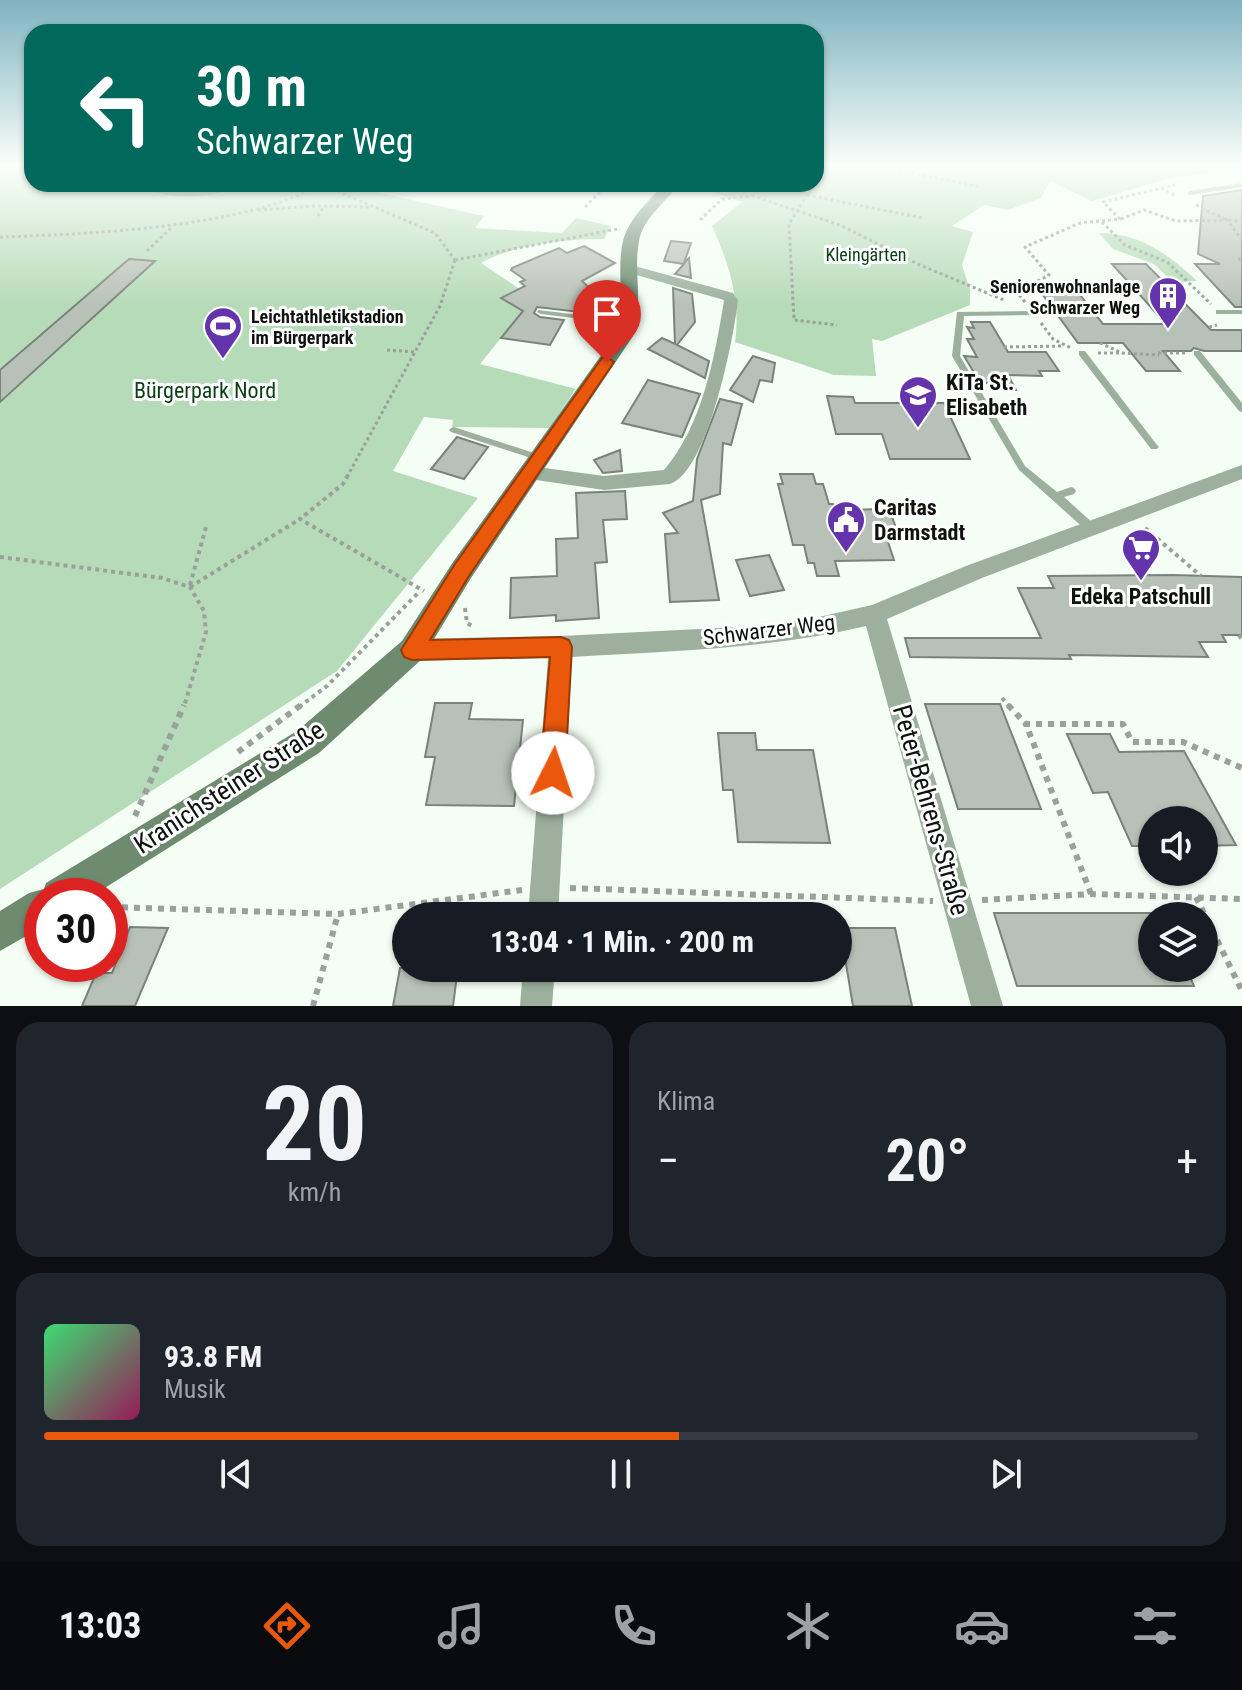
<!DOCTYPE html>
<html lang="de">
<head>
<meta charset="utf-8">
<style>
  :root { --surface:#171b24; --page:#20242c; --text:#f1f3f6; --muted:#9ea1a6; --line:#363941; --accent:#ea580c }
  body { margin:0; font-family:"Roboto Condensed",sans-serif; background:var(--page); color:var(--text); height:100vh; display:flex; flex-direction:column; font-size:30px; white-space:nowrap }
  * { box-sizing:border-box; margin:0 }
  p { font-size:26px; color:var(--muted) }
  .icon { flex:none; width:44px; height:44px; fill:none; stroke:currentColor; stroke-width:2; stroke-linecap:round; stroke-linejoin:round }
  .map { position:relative; height:1006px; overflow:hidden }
  .panel { display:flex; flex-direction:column; gap:16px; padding:16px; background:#0d0f14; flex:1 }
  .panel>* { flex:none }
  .hud { position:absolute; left:24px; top:24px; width:800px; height:168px; border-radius:24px; box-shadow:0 2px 6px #0004; background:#00695c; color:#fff; overflow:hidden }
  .tools { position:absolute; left:1138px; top:806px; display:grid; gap:16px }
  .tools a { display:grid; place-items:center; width:80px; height:80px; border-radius:50%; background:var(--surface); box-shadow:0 2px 6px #0004; font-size:40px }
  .speed { position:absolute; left:24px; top:878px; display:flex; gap:16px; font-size:40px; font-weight:700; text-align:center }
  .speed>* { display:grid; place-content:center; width:104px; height:104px; border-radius:50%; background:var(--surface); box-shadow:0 2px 6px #0004; line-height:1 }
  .speed .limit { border:12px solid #d22; background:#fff; color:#111 }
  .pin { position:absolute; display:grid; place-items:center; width:68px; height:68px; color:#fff; margin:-82px -34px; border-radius:50% 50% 50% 0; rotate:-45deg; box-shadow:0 0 8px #0007 }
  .pin .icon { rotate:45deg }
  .me { position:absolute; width:88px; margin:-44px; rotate:4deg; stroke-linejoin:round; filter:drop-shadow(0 0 6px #0008) }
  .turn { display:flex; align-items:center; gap:28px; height:168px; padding:0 40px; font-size:36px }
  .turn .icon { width:104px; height:104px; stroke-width:2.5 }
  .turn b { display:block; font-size:56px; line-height:68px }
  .big { font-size:60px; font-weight:700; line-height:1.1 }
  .panel .widget { flex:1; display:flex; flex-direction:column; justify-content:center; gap:12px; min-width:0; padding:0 28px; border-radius:24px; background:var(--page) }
  .panel .dial { align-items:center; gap:0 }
  .dial b { font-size:104px; line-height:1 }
  .song { display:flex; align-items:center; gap:24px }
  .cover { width:96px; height:96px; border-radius:12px; background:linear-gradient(135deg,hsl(140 70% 55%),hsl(330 70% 35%)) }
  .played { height:8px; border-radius:4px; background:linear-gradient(90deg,var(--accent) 55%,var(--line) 55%) }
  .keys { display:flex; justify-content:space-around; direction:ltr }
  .heat { display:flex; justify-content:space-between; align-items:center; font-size:44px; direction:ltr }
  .panel .tiles { flex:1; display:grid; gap:16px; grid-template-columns:1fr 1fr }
  .widget:last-child { grid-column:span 2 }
  .trip { position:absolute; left:392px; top:902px; width:460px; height:80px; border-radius:40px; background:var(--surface); box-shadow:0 2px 6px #0004; font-weight:700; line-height:80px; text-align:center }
  .dock { display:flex; height:128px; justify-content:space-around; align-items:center; background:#090b0e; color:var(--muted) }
  .dock .icon { width:56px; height:56px }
  .dock .current { color:var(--accent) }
  .dock b { font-size:36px; color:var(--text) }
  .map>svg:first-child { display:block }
</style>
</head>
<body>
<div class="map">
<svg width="1242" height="1006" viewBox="0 0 1242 1006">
  <rect width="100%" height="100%" fill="#f4fef4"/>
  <g fill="#b6dbb8">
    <path d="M0 165H32V184H374L371 191 484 216 475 228 562 233 576 218 611 226 604 239C565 239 515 244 481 263L536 300 521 313 480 364 576 389 549 428 452 427 453 420 424 417 393 471 478 498 337 671 0 889Z"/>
    <path d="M816 165H1242V168L1168 179 1092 201 1050 181 1041 198 1008 210 984 205 952 226 973 232 962 265 970 290V305L882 341 872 339 876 376 834 375 735 342C741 300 729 264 712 226L742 202 693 186 816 184Z"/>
    <path d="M1099 233C1140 233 1168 254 1197 281L1173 282 1154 264 1113 249Z"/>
  </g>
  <path fill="#83b087" d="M141 184H247C218 197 168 204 141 184Z"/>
  <g fill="#b8c1b8" stroke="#7a837a" stroke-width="2">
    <polygon points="1242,190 1242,307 1235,307 1195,264 1220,264 1198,254 1203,196"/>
    <polygon points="671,241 691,243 684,263 689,258 691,278 675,274 684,264 664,261"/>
    <polygon points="584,246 615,263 582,281 593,291 590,292 603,301 580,312 537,307 534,313 540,317 564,320 550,345 501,338 523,311 501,298 525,286 520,282 525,280 511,270 512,268 559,248 567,253"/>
    <polygon points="129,259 155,261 0,402 0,370"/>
    <polygon points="1112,264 1146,264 1211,330 1242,330 1242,351 1204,351 1194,348 1191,351 1163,351 1180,371 1146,371 1123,343 1078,343 1040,291 1077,291 1103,324 1166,324"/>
    <polygon points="673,288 692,294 695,322 677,345 709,361 705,378 648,349 662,338 675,344"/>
    <polygon points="971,322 990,322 1008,352 1046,352 1059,371 1039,371 1042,376 1008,375 1016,390 995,390 992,383 984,383 981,376 976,376 964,356 977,357 967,339 974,339 967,327 974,328"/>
    <polygon points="753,356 775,363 772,382 760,380 753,402 730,390"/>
    <polygon points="648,380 700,394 682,437 622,423"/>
    <polygon points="827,396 853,397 855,403 944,403 970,459 890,459 882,434 836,434"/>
    <polygon points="720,399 742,404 731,445 723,443 720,494 701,500 719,600 670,602 665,534 678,533 663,513 693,501 697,459"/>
    <polygon points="457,437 488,447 464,479 431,469"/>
    <polygon points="620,450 622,471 603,473 594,460"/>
    <polygon points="780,474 813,474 816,484 823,484 829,504 833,504 835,510 889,509 898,533 885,533 894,560 835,561 839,576 817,576 814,563 808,563 804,545 793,545 778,484 783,484"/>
    <polygon points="625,491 627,519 603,520 607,562 595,563 599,618 556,621 556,615 510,618 511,578 557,576 556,539 578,538 576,493"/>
    <polygon points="769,555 784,590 750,596 736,560"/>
    <polygon points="1173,575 1242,577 1242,635 1222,635 1226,642 1199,642 1208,657 1069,655 1071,659 910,657 905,638 1041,638 1018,588 1054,588 1048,576"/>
    <polygon points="435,703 472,703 469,719 523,720 514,806 426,805 435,757 425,757"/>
    <polygon points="925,704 1000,704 1041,809 958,809"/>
    <polygon points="718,733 755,733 757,750 813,750 830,843 738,842 733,790 723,790"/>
    <polygon points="1067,734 1110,734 1119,752 1184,751 1236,845 1204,846 1204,820 1152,820 1152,846 1132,846 1108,792 1093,793"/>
    <polygon points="994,913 1152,913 1152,968 1186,968 1194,986 1017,986"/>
    <polygon points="130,927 168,928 135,1006 82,1006 96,973 112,973"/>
    <polygon points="840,928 895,928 912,1006 853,1006"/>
    <polygon points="400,968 458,968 453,1006 393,1006"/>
  </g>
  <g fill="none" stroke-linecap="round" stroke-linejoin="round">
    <g stroke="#99a19a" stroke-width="3" stroke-dasharray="3 3" stroke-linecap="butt">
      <polyline points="870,165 981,187"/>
      <polyline points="1063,165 1138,165"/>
      <polyline points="816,181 827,165"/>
      <polyline points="338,184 339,192 435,233 455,260"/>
      <polyline points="814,184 789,224 794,320 837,325"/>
      <polyline points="1161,188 1177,196"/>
      <polyline points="807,195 923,218"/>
      <polyline points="1196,205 1227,220 1242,221"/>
      <polyline points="585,207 608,184"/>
      <polyline points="258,210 313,206 369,207"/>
      <polyline points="318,216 324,206"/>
      <polyline points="1121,219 1144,210 1176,221 1227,220 1242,240"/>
      <polyline points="700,220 722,199 753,196 840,225 920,265 1004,300"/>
      <polyline points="1102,222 1125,245 1167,262 1211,304"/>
      <path d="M0 237C91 234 243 228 322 184"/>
      <polyline points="147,251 173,226"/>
      <polyline points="1238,259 1242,259"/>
      <polyline points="455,260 618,229"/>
      <polyline points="1025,302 1017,292 1049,275 1025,247 1080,223 1120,219 1103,202 1175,185"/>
      <polyline points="1041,323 1053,339 1071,348"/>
      <polyline points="1209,327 1217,325"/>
      <polyline points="1100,343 1122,353 1159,355"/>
      <polyline points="1004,347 1064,346"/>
      <polyline points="387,350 415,352"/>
      <polyline points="1098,353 1122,353"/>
      <polyline points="1158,353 1185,353"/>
      <polyline points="347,477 440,306 455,260"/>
    </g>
    <g stroke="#99a19a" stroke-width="4" stroke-dasharray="4 4" stroke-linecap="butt">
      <polyline points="348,475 343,484 300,519 424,591"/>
      <polyline points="1145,528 1201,576"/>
      <polyline points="0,557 162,578 190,587 204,611 206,632 184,707"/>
      <polyline points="190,585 206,527"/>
      <polyline points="190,587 300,519"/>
      <polyline points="465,608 467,623 474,627"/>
      <polyline points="1239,635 1242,640"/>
      <polyline points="1002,698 1010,707"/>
      <polyline points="299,707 327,686 420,591"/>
    </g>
    <g stroke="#99a19a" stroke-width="6" stroke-dasharray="6 6" stroke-linecap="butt">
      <polyline points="1008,705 1026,724"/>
      <polyline points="238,752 301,705"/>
      <polyline points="135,816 184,705"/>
      <polyline points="570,888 933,901"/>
      <polyline points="1091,894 1026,724 1123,724 1132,742 1183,742 1242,768"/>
      <polyline points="1196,897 1242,991"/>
      <polyline points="982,900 1091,894 1242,899"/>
      <polyline points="110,907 338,914 522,890"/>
      <polyline points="313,1006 338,914"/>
    </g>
    <g fill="#9cb09d" fill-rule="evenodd">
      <polygon points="1242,183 1242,187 1190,195 1187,193 1190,191"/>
      <polygon points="538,310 630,321 634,323 630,325 541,314 537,312"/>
      <rect x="1216" y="310" width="26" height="4"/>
      <polygon points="1032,311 1035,311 1035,315 964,316 960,356 1025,466 1057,492 1071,487 1074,488 1076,491 1074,494 1064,497 1095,525 1096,528 1095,531 1087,531 1019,470 952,356 957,312"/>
      <polygon points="1079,351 1085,351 1157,445 1159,447 1157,449 1151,449 1079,355"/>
      <polygon points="1194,351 1200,351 1242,403 1242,412 1239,411 1194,355"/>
      <polygon points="454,427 543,456 545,458 540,461 451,432 449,430 451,428"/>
    </g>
    <g fill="#9cb09d" fill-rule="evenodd">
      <path d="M631 265 733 293 738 300C734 337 708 472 670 484L604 490 523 478 520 473 530 466 604 476 664 470C702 426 715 357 724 300L626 272 624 269Z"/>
      <path d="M1242 465V479L982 578 887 619 1003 1006H971L866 626C769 649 671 651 572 657L558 916H528L548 658 412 661 404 658 400 650 404 642 412 639 561 636 759 626 810 619 872 605 966 566Z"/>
      <polygon points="523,968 555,968 552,1006 520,1006"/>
    </g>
    <path fill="#6e8b70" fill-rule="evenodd" d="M664 184H679C666 202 643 218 639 241 633 273 644 301 633 336L471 578 422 659 319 753 92 896H42V927L0 951V911L29 893 44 889 46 883 297 731 402 641 453 562 615 336C626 301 616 272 623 241 629 218 649 201 664 184Z"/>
  </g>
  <linearGradient id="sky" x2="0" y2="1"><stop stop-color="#7fb2c1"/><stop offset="0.54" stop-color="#fafffa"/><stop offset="1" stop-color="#fafffa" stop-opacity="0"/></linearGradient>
  <rect width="1242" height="306" fill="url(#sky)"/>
  <polygon fill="#ea580c" stroke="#983908" stroke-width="2" points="607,357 614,362 469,576 430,640 561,637 569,640 572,647 565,773 561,782 553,785 544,782 540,773 550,657 412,660 404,657 401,650 455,564 602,358"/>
  <defs>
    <symbol id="building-pin" viewBox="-11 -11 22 30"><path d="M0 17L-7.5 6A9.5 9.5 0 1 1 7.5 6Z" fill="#6334ac" stroke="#fff"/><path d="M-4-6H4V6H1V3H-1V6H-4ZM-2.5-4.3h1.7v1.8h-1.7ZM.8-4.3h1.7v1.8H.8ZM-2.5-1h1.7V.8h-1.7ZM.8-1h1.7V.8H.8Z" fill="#fff"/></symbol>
    <symbol id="stadium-pin" viewBox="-11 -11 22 30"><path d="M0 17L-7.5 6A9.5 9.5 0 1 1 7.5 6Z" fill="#6334ac" stroke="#fff"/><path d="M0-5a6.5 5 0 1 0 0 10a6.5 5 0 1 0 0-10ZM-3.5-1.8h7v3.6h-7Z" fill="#fff"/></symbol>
    <symbol id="school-pin" viewBox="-11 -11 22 30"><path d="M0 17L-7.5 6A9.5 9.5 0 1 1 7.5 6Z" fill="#6334ac" stroke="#fff"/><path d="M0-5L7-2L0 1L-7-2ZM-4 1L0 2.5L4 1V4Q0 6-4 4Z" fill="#fff"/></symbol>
    <symbol id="civic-pin" viewBox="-11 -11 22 30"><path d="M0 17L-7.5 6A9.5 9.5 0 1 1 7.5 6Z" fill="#6334ac" stroke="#fff"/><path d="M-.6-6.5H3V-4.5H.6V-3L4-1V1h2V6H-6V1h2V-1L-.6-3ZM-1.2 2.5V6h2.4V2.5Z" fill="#fff"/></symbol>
    <symbol id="supermarket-pin" viewBox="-11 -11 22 30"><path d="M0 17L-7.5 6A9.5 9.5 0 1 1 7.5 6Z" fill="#6334ac" stroke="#fff"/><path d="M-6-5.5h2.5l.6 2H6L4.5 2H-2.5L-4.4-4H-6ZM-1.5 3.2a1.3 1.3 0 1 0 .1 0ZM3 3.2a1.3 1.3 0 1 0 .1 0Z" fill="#fff"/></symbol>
  </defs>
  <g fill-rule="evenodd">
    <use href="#building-pin" x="1146" y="274" width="44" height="60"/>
    <use href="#stadium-pin" x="201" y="304" width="44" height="60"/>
    <use href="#school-pin" x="896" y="373" width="44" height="60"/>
    <use href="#civic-pin" x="824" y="498" width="44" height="60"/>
    <use href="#supermarket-pin" x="1119" y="526" width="44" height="60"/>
  </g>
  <g text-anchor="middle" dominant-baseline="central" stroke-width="6" stroke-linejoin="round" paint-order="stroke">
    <g font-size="18" fill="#0b3e15" stroke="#fff">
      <text x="866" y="254">Kleingärten</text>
    </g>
    <g font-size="18" font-weight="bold" fill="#0e120f" stroke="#fff" text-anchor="end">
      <text x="1140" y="286">Seniorenwohnanlage<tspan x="1140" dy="21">Schwarzer Weg</tspan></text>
      <text x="251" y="316" text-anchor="start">Leichtathletikstadion<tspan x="251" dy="21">im Bürgerpark</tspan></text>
    </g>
    <g font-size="22" font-weight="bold" fill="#0e120f" stroke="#fff" text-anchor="start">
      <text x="946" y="382">KiTa St.<tspan x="946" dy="25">Elisabeth</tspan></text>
      <text x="874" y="507">Caritas<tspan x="874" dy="25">Darmstadt</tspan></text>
      <text x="1141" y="596" text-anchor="middle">Edeka Patschull</text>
    </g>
    <g font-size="22" fill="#0b3e15" stroke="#fff">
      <text x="205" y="390">Bürgerpark Nord</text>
    </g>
    <g font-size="22" fill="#0e120f" stroke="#fff">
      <text transform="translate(769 630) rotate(-7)">Schwarzer Weg</text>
    </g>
    <g font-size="26" fill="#0e120f" stroke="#fff">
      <text transform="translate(229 787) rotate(-33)">Kranichsteiner Straße</text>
      <text transform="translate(931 810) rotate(74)">Peter-Behrens-Straße</text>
    </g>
  </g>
</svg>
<div class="tools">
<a><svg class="icon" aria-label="sound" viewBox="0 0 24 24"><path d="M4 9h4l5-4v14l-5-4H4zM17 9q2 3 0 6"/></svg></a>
<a><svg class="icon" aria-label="layers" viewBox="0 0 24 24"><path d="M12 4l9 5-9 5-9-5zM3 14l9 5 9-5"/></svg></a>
</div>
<div class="speed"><div class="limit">30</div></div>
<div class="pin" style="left:607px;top:362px;background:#d93025"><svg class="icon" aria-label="arrive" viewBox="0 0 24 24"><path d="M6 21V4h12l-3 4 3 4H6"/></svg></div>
<svg class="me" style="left:553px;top:773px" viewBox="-20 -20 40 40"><circle r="19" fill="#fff"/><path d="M0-13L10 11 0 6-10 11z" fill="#ea580c"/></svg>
<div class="trip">13:04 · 1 Min. · 200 m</div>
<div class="hud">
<div class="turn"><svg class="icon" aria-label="left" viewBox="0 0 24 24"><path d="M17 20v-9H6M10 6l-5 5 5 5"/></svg><div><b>30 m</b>Schwarzer Weg</div></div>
</div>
</div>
<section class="panel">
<div class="tiles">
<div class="widget dial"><b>20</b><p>km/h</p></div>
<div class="widget"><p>Klima</p>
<div class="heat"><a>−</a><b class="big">20°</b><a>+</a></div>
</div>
<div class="widget">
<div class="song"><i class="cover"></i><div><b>93.8 FM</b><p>Musik</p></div></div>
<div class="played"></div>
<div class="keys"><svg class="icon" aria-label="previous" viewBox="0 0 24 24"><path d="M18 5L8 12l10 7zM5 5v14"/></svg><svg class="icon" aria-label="pause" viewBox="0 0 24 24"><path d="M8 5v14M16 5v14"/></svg><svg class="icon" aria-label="next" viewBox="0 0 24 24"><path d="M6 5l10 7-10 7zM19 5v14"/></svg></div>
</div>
</div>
</section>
<nav class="dock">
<b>13:03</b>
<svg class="icon current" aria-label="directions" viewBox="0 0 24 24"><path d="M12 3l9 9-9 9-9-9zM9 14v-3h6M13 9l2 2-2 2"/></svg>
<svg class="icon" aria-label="music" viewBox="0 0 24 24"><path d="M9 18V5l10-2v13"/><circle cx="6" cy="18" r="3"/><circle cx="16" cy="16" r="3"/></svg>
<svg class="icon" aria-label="phone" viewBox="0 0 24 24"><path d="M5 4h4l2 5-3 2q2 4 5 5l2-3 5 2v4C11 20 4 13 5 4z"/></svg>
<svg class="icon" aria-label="climate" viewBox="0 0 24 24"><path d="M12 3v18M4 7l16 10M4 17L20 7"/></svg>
<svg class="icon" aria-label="car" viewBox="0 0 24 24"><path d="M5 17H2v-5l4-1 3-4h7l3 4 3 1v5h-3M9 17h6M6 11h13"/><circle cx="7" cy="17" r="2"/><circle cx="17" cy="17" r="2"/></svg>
<svg class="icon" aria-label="filters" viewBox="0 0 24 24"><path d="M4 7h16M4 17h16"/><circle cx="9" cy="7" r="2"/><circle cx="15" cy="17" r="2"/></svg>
</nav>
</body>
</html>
